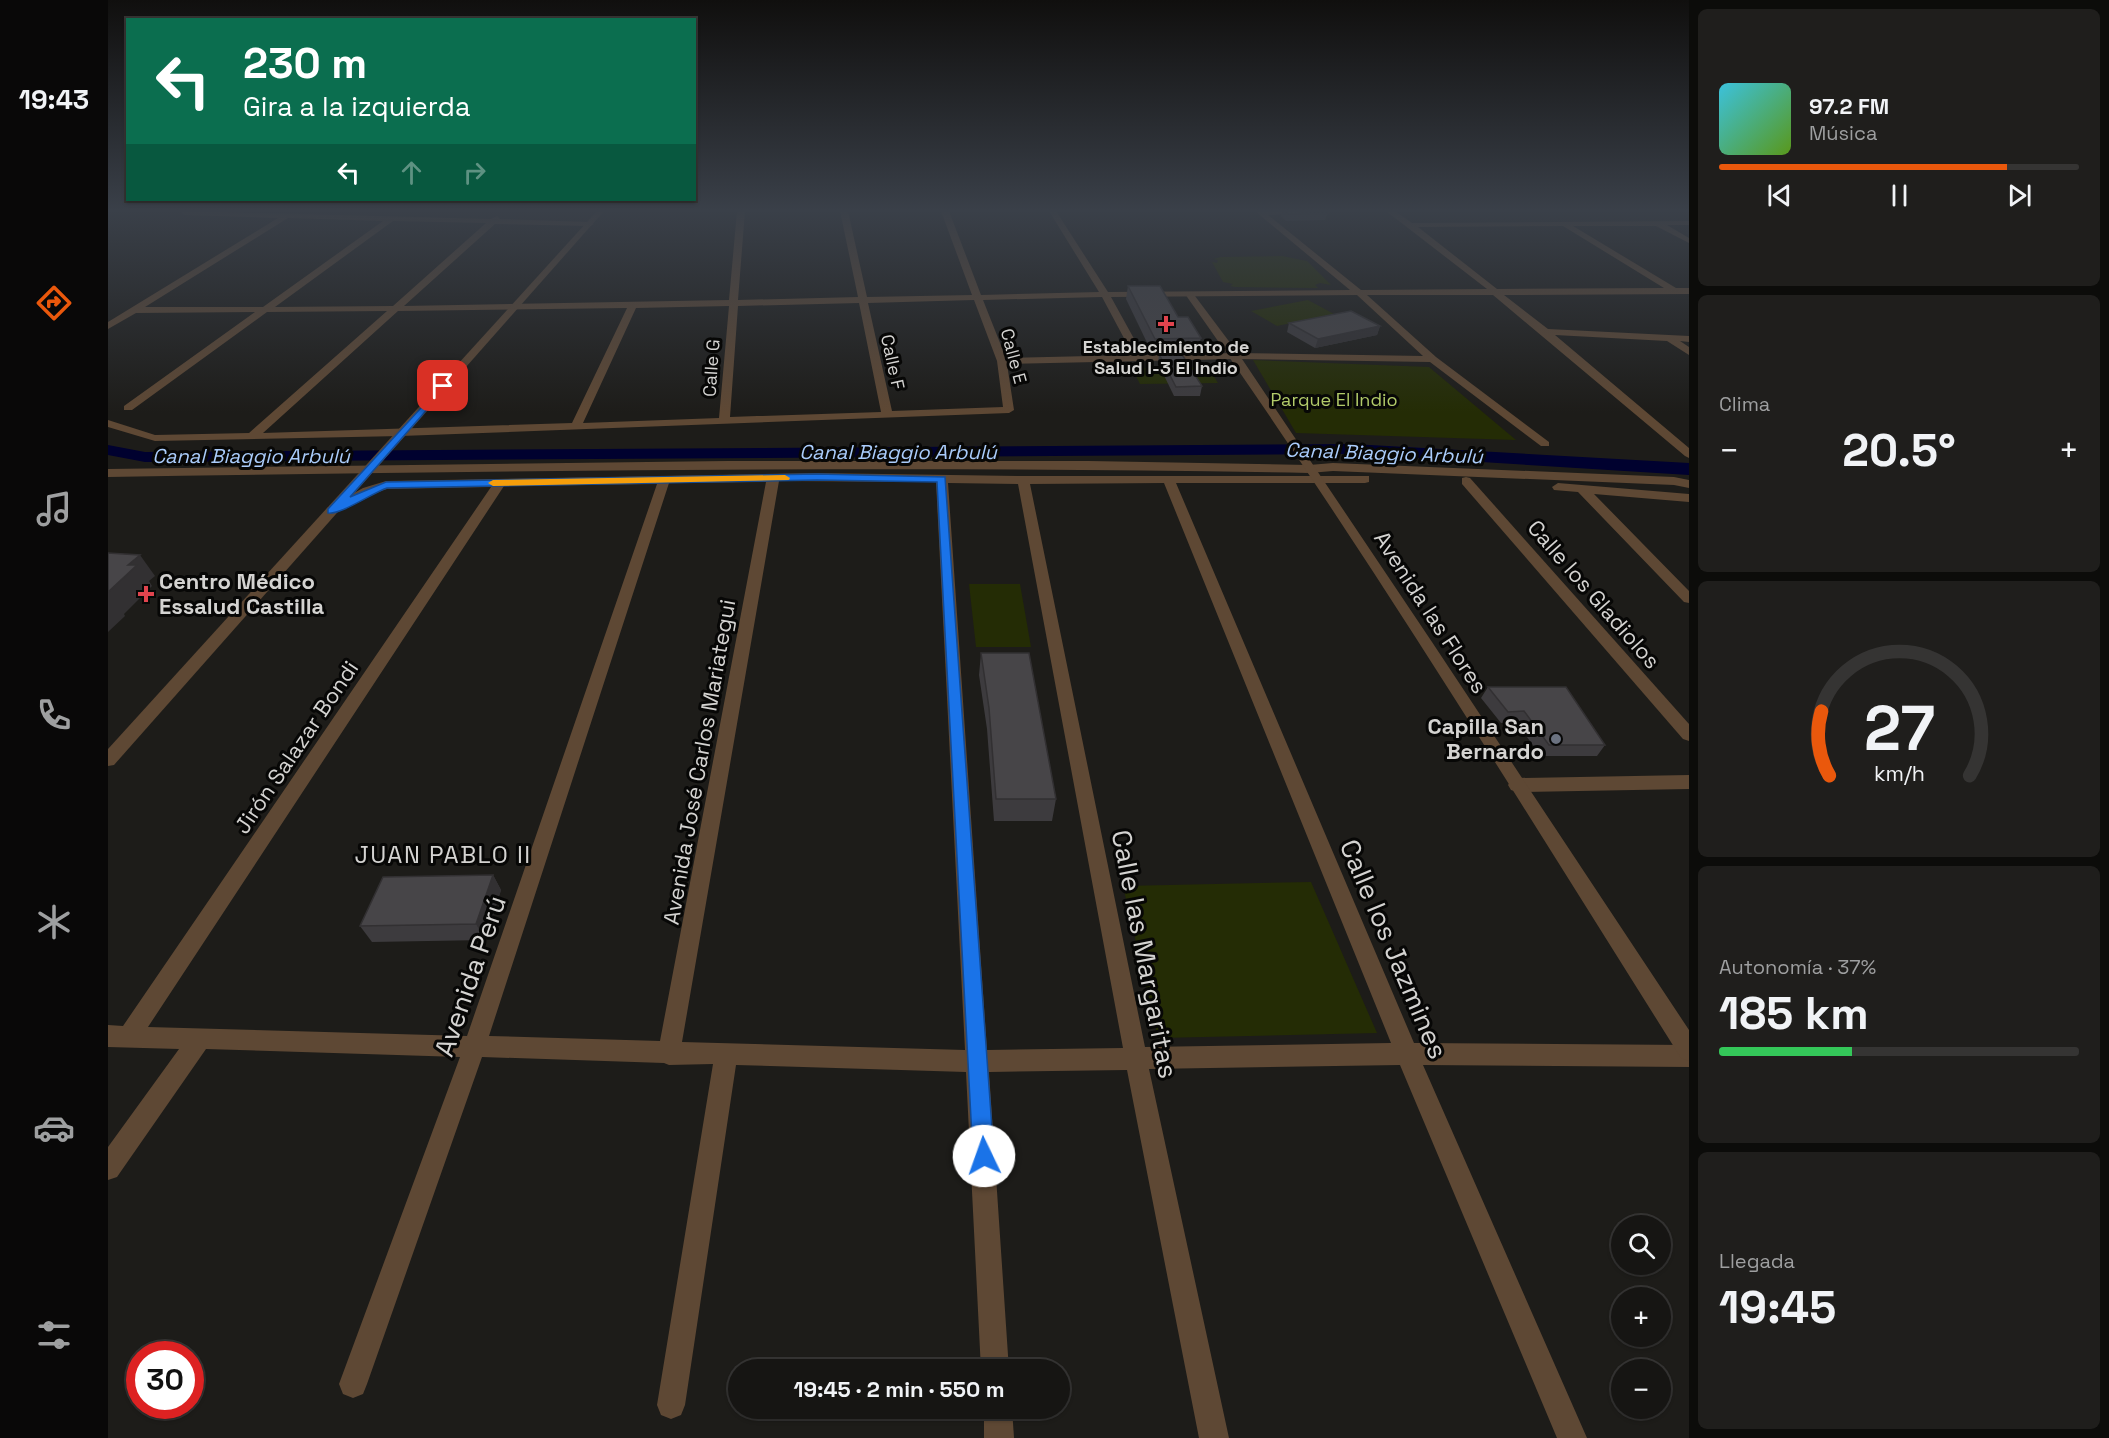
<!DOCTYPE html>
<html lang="es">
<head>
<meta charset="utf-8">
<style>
  :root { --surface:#161513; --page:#1f1e1c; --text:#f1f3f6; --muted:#9e9fa0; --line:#353433; --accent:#ea580c }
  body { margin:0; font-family:"Space Grotesk",sans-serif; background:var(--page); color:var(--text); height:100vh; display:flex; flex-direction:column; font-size:22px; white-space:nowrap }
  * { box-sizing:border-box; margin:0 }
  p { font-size:20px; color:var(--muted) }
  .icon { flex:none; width:33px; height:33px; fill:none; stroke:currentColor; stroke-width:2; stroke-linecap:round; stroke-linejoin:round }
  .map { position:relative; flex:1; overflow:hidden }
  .sheet { display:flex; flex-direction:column; gap:9px; padding:9px; background:#0c0c0a; width:420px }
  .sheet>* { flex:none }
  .top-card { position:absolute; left:18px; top:18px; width:570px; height:183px; border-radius:0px; box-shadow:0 2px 4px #0004,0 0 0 2px var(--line); background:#0b6e4f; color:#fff; overflow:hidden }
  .controls { position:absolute; left:1503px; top:1215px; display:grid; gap:12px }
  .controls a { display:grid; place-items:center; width:60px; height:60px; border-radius:50%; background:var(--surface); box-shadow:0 2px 4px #0004,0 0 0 2px var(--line); font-size:30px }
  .speed { position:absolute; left:18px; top:1341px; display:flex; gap:12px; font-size:30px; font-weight:700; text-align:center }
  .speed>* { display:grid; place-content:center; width:78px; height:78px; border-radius:50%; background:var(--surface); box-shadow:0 2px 4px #0004,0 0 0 2px var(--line); line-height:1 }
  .speed .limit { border:9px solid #d22; background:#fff; color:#111 }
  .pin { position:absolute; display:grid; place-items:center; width:51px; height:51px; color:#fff; margin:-26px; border-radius:12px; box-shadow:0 3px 9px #0006 }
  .me { position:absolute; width:66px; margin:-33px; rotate:357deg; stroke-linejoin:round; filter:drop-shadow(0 0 4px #0008) }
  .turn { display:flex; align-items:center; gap:21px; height:126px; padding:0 18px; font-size:27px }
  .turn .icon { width:78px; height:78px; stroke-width:2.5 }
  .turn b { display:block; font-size:42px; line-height:51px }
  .lanes { display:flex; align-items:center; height:57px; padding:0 18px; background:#0003; justify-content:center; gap:30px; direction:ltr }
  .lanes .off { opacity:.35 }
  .big { font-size:45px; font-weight:800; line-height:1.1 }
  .sheet .widget { flex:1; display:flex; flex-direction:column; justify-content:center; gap:9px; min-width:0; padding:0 21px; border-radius:9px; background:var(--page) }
  .sheet .dial { align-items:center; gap:0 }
  .dial svg { height:156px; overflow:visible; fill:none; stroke:var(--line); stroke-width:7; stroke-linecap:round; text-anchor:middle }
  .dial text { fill:var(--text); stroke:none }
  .song { display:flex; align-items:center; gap:18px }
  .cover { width:72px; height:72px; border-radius:9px; background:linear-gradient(135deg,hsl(190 70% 55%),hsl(90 70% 35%)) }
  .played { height:6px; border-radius:3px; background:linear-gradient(90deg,var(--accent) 80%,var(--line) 80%) }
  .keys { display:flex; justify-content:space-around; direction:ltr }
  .heat { display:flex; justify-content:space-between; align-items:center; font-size:33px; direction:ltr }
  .charge { height:9px; border-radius:4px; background:linear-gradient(90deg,#34c759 37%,var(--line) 0) }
  .trip { position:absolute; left:620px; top:1359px; width:342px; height:60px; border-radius:30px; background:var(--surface); box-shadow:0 2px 4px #0004,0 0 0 2px var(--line); font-weight:800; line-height:60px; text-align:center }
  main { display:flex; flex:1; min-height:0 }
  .menu { display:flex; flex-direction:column; width:108px; justify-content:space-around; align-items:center; background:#090808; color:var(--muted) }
  .menu .icon { width:42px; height:42px }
  .menu .selected { color:var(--accent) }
  .menu b { font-size:27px; color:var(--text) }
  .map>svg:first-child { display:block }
</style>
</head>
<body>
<main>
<nav class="menu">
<b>19:43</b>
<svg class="icon selected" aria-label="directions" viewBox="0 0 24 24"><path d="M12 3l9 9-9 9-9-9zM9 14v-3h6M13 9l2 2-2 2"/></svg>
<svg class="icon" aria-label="music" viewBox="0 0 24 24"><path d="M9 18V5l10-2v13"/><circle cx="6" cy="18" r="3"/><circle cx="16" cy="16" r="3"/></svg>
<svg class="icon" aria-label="phone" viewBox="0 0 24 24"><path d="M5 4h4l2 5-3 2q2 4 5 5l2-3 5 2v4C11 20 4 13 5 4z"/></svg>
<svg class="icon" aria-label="climate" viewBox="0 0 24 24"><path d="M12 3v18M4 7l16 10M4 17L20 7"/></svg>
<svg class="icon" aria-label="car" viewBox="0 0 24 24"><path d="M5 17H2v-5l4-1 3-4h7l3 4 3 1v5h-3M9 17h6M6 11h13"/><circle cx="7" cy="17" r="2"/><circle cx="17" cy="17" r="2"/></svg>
<svg class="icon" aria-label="filters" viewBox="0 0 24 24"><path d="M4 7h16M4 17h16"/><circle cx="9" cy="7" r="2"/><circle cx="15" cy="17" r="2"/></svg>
</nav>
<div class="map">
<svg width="1581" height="1438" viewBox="0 0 1581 1438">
  <rect width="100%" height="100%" fill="#1d1c19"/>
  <g fill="#242c05">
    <polygon points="1174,256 1199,261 1223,285 1212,283 1207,285 1210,288 1127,287 1122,286 1125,284 1115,282 1104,262 1109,263 1110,260 1105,259 1113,257"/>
    <polygon points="1200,300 1226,314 1169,326 1143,311"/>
    <polygon points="1145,360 1321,367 1408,440 1188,433"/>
    <polygon points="1100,367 1110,383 1032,384 1024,368"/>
    <polygon points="861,584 912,584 923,647 868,647"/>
    <polygon points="1203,882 1269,1033 1050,1038 1015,886"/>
  </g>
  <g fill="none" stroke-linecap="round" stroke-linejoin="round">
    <polygon fill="#00012f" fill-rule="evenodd" points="1244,444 1581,463 1581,475 1244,454 37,462 0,455 0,445 37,452"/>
    <g fill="#5e4834" fill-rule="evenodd">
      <path d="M75 211 383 219 389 216 392 219 482 222 486 224 482 226 387 224 296 306 621 300 629 211H637L630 300 750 297 732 211H740L759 297 864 295 833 211H841L873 295 991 292 941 211H948L1000 292 1242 290 1147 211H1225L1160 215 1253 290 1379 289 1278 211H1287L1304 223 1581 221V225H1559L1581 238V243L1548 226H1465L1568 288H1581V294L1396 295 1440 329 1581 336V342L1572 341 1581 347V355L1559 341 1447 335 1581 448V458L1577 456 1385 295H1259L1328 357 1441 442V446H1433L1322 362 1127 359 899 364 906 410 901 413 293 436 47 441 0 427V420L47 435 141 433 279 311 159 312 24 410H16V406L147 312 28 313 0 329V322L170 218 77 215 73 213ZM180 218 275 221 155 307H37ZM285 221 378 223 285 306 167 307ZM1455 226 1556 288 1389 289 1310 227ZM1249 295 1315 356 1127 353 1035 355 1003 297ZM994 297 1025 355 898 358 875 300ZM866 300 889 361 895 407 784 411 760 303ZM751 303 773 412 622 417 630 306ZM621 306 611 418 475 423 528 308ZM519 308 464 423 155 433 290 311Z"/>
      <path d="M619 461H981L1201 465 1225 463 1566 477 1581 480V488L1566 485 1225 471 1201 473C801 465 400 471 0 477V469Z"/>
      <path d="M709 473 915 476H1261V482L1257 483H1068L1306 1043 1581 1045V1067L1315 1065 1479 1438H1449L1292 1065 1041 1069 1121 1438H1091L1019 1070 881 1072 901 1370H873L858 1072 628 1065 577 1405 573 1415 563 1419 553 1415 549 1405 605 1064 561 1065 556 1063 374 1057 259 1384 255 1394 245 1398 235 1394 231 1384 352 1057 98 1049 9 1177 0 1180V1147L71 1049 0 1047V1025L15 1026 383 487 279 489C264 493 230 516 219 514L218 511 219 508 255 488 278 481ZM671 481 828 482 857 1050 574 1042ZM658 482 552 1041 381 1036 561 483ZM840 483 910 484 1015 1048 879 1050ZM1056 483 1283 1043 1037 1047 922 484ZM549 484 359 1036 40 1027 396 486Z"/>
      <polygon points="1358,477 1362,478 1581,724 1581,741 1575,739 1354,484 1354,478"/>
      <polygon points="1450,483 1581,494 1581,502 1486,494 1581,591 1581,603 1576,602 1470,492 1446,490 1444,487"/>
      <polygon points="1581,775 1581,789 1409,792 1403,790 1400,785 1403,780 1409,778"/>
      <polygon points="876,1408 904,1408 906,1438 876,1438"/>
    </g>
    <g fill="#5e4834" fill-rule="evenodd">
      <polygon points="489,211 496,211 6,765 0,766 0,749"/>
      <path d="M1078 292H1084L1132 356 1324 642 1581 1030V1061L1573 1058C1411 801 1252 541 1077 294Z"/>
    </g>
  </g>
  <g fill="#3d3b3e">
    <polygon points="1174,211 1218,211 1220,212 1217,220 1178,221 1173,216"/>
    <polygon points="1020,286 1070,317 1093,338 1089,352 1044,353 1018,299"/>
    <polygon points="1181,323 1272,326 1269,335 1207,348 1179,332"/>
    <polygon points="1051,354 1094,386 1092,396 1066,396 1050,363"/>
    <polygon points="873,653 948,799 944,821 886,821 879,729 871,675"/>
    <polygon points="1380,687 1497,745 1489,756 1433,756 1408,722 1393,723 1373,698"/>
    <polygon points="385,875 393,890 377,940 264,942 252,926"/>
  </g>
  <g fill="#323032">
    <polygon points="1272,326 1269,335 1207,348 1210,339"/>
    <polygon points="32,555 47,576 41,581 44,586 16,614 17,616 0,632 0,592 20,565"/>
    <polygon points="385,875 393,890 377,940 368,924"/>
  </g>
  <g fill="#474548" stroke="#323032" stroke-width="1.5">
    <polygon points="1178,211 1218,211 1220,212 1180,214"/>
    <polygon points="1020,286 1052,286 1070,317 1080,317 1093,338 1047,339"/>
    <polygon points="1243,311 1272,326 1210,339 1181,323"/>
    <polygon points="1073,353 1094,386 1068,387 1051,354"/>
    <polygon points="0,553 32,555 20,565 29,565 0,592"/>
    <polygon points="873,653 921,653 948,799 888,799 881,708"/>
    <polygon points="1380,687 1458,687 1497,745 1441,745 1416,711 1400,712"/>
    <polygon points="385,875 368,924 252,926 275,877"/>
  </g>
  <linearGradient id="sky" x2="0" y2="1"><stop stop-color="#100f0e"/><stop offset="0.51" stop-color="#3a4049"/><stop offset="1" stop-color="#3a4049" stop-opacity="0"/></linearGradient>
  <rect width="1581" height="413" fill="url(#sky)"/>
  <path fill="#1a73e8" stroke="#114b97" stroke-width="1.5" d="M335 384 338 385V388L242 497 278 482 709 474 837 477 886 1156 883 1163 876 1166 868 1163 865 1156 829 482 709 480 279 488C264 493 233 515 220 513V509Z"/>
  <polygon fill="#f59e0b" points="677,475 682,478 681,480 385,486 380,483 385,480"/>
  <g fill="#e0444e" stroke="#070706" stroke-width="2">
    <path d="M1055 315h6v6h6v6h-6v6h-6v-6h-6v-6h6z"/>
    <path d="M35 585h6v6h6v6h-6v6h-6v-6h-6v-6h6z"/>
  </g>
  <circle fill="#6b7280" stroke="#070706" stroke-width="2" cx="1448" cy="739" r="6"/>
  <g text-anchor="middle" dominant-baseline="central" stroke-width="6" stroke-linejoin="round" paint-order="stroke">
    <g font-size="18" font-weight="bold" fill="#d4d3d1" stroke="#070706">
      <text x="1058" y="346">Establecimiento de<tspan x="1058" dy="21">Salud I-3 El Indio</tspan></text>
    </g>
    <g font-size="18" fill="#d4d3d1" stroke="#070706">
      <text transform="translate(906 356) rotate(75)">Calle E</text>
      <text transform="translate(785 362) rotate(78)">Calle F</text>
      <text transform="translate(603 368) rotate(-86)">Calle G</text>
    </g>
    <g font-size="18" fill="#b2cb69" stroke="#070706">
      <text x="1226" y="399">Parque El Indio</text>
    </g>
    <g font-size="20" font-style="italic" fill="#aaccfb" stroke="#070706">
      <text x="790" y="452">Canal Biaggio Arbulú</text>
      <text transform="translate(1276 453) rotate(2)">Canal Biaggio Arbulú</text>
      <text x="143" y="456">Canal Biaggio Arbulú</text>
    </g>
    <g font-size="22" font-weight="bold" fill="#d4d3d1" stroke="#070706" text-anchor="start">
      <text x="51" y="581">Centro Médico<tspan x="51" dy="25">Essalud Castilla</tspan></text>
      <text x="1436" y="726" text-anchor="end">Capilla San<tspan x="1436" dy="25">Bernardo</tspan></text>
    </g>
    <g font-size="22" fill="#d4d3d1" stroke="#070706">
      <text transform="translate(1486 594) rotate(49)">Calle los Gladiolos</text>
      <text transform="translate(1323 612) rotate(57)">Avenida las Flores</text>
      <text transform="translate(188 747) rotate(-56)">Jirón Salazar Bondi</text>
      <text transform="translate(591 762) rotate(-80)">Avenida José Carlos Mariategui</text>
    </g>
    <g font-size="24" letter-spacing="1.5" fill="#d4d3d1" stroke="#070706">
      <text x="335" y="854">JUAN PABLO II</text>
    </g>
    <g font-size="27" fill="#d4d3d1" stroke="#070706">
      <text transform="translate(1286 949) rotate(67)">Calle los Jazmines</text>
      <text transform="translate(1037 954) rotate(79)">Calle las Margaritas</text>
      <text transform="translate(362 976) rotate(-71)">Avenida Perú</text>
    </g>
  </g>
</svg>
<div class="controls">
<a><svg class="icon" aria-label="search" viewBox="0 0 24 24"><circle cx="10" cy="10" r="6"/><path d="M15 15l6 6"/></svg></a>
<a>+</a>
<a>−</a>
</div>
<div class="speed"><div class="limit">30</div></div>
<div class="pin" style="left:335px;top:386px;background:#d93025"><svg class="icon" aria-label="arrive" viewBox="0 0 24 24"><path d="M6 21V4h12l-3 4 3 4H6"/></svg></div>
<svg class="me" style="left:876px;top:1156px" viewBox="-20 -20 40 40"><circle r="19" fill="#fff"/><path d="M0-13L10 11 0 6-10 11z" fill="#1a73e8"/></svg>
<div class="trip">19:45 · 2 min · 550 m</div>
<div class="top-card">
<div class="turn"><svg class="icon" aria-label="left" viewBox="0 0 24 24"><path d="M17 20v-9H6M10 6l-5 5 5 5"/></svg><div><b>230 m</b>Gira a la izquierda</div></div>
<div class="lanes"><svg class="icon" aria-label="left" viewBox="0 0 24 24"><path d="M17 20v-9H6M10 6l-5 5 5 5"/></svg><svg class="icon off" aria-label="ahead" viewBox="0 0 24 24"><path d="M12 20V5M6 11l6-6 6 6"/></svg><svg class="icon off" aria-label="right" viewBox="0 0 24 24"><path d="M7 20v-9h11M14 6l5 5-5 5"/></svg></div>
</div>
</div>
<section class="sheet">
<div class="widget">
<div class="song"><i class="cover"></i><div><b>97.2 FM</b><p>Música</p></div></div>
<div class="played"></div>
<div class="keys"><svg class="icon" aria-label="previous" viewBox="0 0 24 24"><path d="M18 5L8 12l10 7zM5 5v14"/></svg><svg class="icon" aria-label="pause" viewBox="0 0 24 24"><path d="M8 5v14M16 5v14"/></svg><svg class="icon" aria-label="next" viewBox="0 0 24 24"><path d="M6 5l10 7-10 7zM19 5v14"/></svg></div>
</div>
<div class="widget"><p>Clima</p>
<div class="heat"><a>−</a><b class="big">20.5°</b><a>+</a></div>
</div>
<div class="widget dial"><svg viewBox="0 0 100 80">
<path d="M14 69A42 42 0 1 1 86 69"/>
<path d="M14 69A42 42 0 0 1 10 36" stroke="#ea580c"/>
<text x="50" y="56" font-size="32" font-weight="700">27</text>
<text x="50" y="72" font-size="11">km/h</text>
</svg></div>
<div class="widget"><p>Autonomía · 37%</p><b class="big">185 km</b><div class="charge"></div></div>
<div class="widget"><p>Llegada</p><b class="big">19:45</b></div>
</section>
</main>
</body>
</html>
